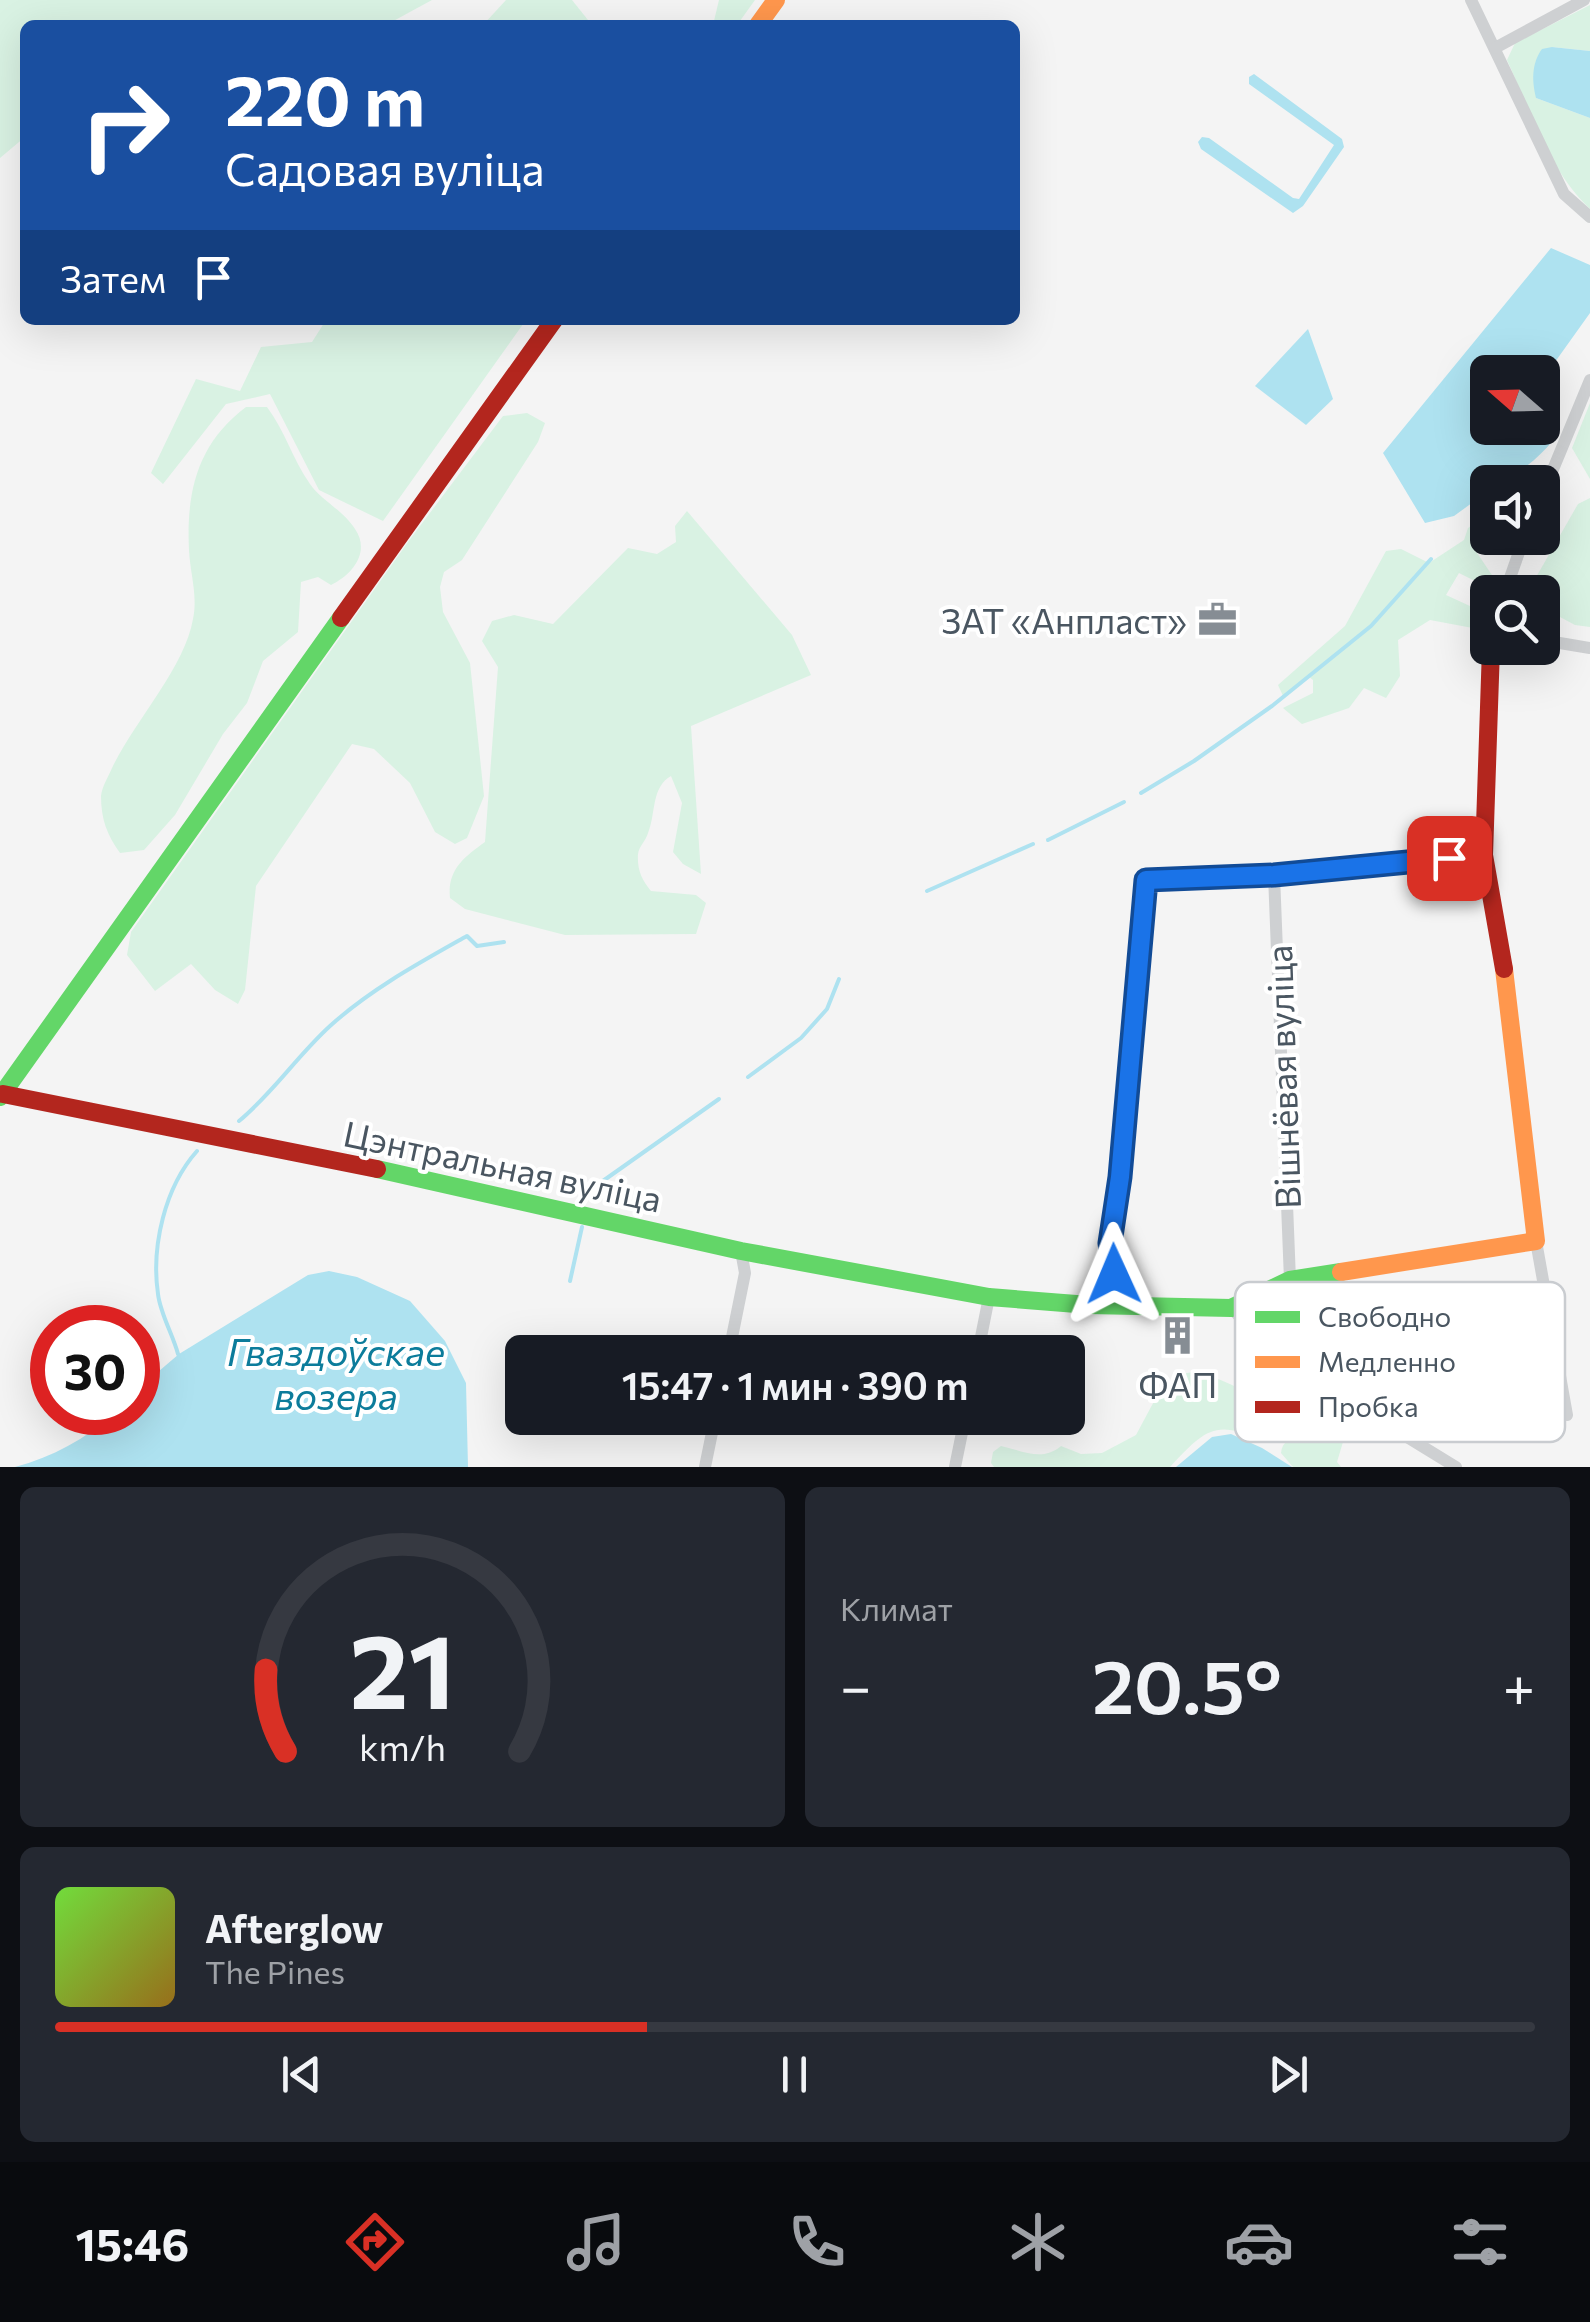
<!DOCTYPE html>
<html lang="ru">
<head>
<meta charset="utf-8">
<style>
  :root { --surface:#171b24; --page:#242831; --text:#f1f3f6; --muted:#9ea1a6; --line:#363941; --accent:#d93025 }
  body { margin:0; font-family:Commissioner,sans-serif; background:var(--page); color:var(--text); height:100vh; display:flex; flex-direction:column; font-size:38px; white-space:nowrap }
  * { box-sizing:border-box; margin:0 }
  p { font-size:32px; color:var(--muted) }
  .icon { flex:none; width:55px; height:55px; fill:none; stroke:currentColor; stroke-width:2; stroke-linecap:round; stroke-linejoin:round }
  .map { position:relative; height:1467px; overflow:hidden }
  .panel { display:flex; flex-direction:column; gap:20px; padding:20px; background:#0d0f14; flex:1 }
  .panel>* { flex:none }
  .hud { position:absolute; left:20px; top:20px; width:1000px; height:305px; border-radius:15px; box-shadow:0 10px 40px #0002; background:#1a4fa0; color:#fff; overflow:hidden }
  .needle { width:65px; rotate:290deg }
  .buttons { position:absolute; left:1470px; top:355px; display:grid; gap:20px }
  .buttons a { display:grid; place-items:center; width:90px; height:90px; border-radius:15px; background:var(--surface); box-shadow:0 10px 40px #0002; font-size:50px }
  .speed { position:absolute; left:30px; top:1305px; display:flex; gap:20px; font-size:50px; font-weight:700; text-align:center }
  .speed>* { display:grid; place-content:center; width:130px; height:130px; border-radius:50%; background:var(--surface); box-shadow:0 10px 40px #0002; line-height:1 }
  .speed .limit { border:15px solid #d22; background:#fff; color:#111 }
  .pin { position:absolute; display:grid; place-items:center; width:85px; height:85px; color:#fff; margin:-42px; border-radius:20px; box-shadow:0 5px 15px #0006 }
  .me { position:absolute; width:110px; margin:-55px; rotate:359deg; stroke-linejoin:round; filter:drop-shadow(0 0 8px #0008) }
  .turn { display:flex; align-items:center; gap:35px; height:210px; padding:0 40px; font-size:45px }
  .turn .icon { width:130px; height:130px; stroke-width:2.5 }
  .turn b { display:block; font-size:70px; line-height:85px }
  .then { display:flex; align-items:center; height:95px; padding:0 40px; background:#0003; gap:20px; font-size:38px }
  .big { font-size:75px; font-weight:600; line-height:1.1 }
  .panel .tile { flex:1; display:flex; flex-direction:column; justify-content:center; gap:15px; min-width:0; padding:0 35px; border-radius:15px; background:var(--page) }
  .panel .dial { align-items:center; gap:0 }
  .dial svg { height:260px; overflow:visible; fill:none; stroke:var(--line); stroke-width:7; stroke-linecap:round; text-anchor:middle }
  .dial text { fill:var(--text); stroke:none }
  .song { display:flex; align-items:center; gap:30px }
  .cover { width:120px; height:120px; border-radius:15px; background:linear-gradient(135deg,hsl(100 70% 55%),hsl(40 70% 35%)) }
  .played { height:10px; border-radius:5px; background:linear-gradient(90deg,var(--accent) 40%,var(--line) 40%) }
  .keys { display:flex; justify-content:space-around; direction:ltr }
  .heat { display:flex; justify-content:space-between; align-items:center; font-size:55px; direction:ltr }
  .panel .tiles { flex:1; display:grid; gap:20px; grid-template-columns:1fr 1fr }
  .tile:last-child { grid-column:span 2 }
  .trip { position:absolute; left:505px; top:1335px; width:580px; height:100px; border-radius:15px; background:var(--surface); box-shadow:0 10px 40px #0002; font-weight:600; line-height:100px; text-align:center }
  .dock { display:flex; height:160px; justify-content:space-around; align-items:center; background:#090b0e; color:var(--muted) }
  .dock .icon { width:70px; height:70px }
  .dock .on { color:var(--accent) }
  .dock b { font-size:45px; color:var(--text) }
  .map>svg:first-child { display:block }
</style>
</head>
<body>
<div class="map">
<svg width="1590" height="1467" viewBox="0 0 1590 1467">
  <rect width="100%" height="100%" fill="#f4f4f4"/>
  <g fill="#d9f2e3">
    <polygon points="0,0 432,0 386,25 25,25 25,137 0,158"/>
    <polygon points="506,0 572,0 592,25 483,25"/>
    <polygon points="719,0 755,0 737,25 713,25"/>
    <path d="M1590 5V51L1552 47 1536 98 1590 118V209C1549 170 1530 111 1507 60L1515 43Z"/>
    <polygon points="326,320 526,320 383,521 319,490 270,394 226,404 163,484 151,473 196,379 240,391 261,347 312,342"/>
    <polygon points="1590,403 1590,479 1572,448"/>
    <path d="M246 407H267C285 431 293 460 310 484 322 501 344 511 355 529 371 552 352 575 331 585L318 577 301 582 298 632 263 661 247 703 223 734 175 815 144 850 120 853C107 835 101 819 101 796 102 787 108 777 112 768 134 722 185 667 193 619 198 595 190 573 189 550 186 491 198 443 246 407Z"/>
    <polygon points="527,413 545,423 538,442 462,560 444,572 440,587 443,612 470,663 484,796 467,838 455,844 435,832 410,783 374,749 352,744 256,886 245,990 238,1004 215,990 191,964 155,991 127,955 131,932 408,542 503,416"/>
    <polygon points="1590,498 1590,627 1575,625 1543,608 1542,592 1534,592 1531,586 1578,504"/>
    <path d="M687 511 792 635 811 675 691 726 701 874 683 864 673 852 682 803 671 776C651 787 656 814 648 833 646 841 639 846 638 854 637 870 642 880 651 891L696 895 706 903 696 934 565 935 465 909 450 898C447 870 464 857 485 842L498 667 482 641 492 621 514 615 553 624 628 548 657 554 676 542 675 526Z"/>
    <polygon points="1487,515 1488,538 1471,544 1498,584 1493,590 1459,573 1446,595 1470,606 1478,629 1430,620 1398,640 1400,676 1386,698 1364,688 1349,708 1302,724 1283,708 1313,693 1313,680 1308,676 1284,698 1278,685 1345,626 1386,551 1401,549 1429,563 1464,540 1468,528"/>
    <path d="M1197 1371C1230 1384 1262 1392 1272 1430L1260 1441C1215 1417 1202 1433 1170 1467H994L991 1463 993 1452 1001 1446C1024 1451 1042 1462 1061 1446L1081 1454 1102 1453 1136 1435 1159 1392 1178 1375Z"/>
    <path d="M1328 1416 1339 1423 1343 1442 1337 1462 1341 1467H1293L1281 1453C1282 1441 1291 1438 1302 1436L1316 1419Z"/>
  </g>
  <g fill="#aee2f0" fill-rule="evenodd">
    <path d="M1552 47 1590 51V118L1536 98C1532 82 1531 64 1542 49Z"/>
    <polygon points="1254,74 1342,139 1344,147 1303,206 1293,213 1201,149 1198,142 1202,137 1209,138 1293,198 1299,199 1334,145 1249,84 1249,77"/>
    <path d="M1551 248 1590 265V313L1550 369V410L1558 435C1541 455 1515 482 1488 482L1487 492 1454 516 1425 523 1383 453ZM1542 372V428H1488V372Z"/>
    <polygon points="1308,329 1333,399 1306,425 1255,386"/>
    <path d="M329 1271 357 1277 410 1301 445 1341 466 1383 468 1467H15C52 1457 86 1439 114 1413L138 1412V1389L179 1354 308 1275Z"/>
    <polygon points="1231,1434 1262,1448 1292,1467 1176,1467 1212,1437"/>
  </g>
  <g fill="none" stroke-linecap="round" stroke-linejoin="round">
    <g stroke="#aee2f0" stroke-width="4">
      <polyline points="1141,793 1194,761 1272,706 1371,626 1431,559"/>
      <polyline points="1048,840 1124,802"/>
      <polyline points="927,891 1033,844"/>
      <polyline points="748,1077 801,1038 827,1009 839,979"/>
      <path d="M239 1121C273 1093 297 1056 330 1026 371 989 419 963 467 936L477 946 504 942"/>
      <polyline points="600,1183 719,1099"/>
      <polyline points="570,1281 582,1227"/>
      <path d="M178 1354C173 1335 160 1313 158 1294 151 1246 165 1187 197 1151"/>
    </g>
    <g stroke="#ced0d2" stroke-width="12">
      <polyline points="1471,0 1564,194 1590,217"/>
      <polyline points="1495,48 1584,0"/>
      <polyline points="1542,496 1590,380"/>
      <polyline points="1505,592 1524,538"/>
      <polyline points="1542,640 1590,648"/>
      <polyline points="1274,875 1290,1280"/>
      <polyline points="1536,1241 1567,1415"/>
      <polyline points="1118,1305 1110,1243 1121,1177 1146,880 1274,875 1484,855"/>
      <polyline points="1231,1308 1288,1364 1456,1467"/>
      <polyline points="729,1352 745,1273 741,1251"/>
      <polyline points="978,1352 989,1297"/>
      <polyline points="705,1467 715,1418"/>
      <polyline points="955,1467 965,1418"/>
    </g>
    <g stroke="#63d668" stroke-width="18">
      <polyline points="0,1097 341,618"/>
      <polyline points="377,1169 741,1251 989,1297 1089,1305 1231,1308 1290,1280 1341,1272"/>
    </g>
    <g stroke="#ff974d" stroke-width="18">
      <polyline points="758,25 776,0"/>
      <polyline points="1341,1272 1536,1241 1504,969"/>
    </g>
    <g stroke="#b3261e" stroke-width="18">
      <polyline points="341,618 554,320"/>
      <polyline points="1491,648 1484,855 1504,969"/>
      <polyline points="3,1094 377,1169"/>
    </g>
  </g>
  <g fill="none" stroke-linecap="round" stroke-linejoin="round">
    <defs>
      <polyline id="route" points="1114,1274 1110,1243 1120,1177 1146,880 1274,875 1449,858"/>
    </defs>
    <use href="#route" stroke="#114b97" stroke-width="25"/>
    <use href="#route" stroke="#1a73e8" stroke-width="18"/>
  </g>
  <defs>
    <symbol id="office-bare" viewBox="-9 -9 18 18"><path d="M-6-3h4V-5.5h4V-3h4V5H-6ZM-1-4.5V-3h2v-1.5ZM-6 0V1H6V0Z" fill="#868d94" stroke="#fff" stroke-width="2.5" paint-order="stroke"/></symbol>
    <symbol id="building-bare" viewBox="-9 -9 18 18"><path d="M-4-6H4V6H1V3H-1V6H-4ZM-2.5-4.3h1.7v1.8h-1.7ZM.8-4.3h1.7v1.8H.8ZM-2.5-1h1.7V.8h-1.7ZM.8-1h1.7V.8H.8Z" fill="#868d94" stroke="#fff" stroke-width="2.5" paint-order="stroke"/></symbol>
  </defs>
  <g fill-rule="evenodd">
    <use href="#office-bare" x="1190" y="592" width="55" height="55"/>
    <use href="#building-bare" x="1150" y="1308" width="55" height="55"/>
  </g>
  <g text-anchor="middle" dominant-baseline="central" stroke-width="8" stroke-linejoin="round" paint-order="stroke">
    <g font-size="35" fill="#4a5661" stroke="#fff" text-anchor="end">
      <text x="1187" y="619">ЗАТ «Анпласт»</text>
      <text x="1178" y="1383" text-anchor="middle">ФАП</text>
    </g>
    <g font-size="35" fill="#4a5661" stroke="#fff">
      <text transform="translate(1282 1077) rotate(-92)">Вішнёвая вуліца</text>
      <text transform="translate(503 1165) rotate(12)">Цэнтральная вуліца</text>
    </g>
    <g font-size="38" font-style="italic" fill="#0c7c9b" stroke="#fff">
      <text x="336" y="1350">Гваздоўскае<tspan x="336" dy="44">возера</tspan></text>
    </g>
  </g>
  <rect x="1235" y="1282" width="330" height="160" rx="15" fill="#fff" stroke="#c9ccd0" stroke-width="2.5"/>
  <rect x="1255" y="1311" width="45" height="12" fill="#63d668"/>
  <rect x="1255" y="1356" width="45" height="12" fill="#ff974d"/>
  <rect x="1255" y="1401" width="45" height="12" fill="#b3261e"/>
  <g font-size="28" fill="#4a5661">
    <text x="1318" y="1327">Свободно</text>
    <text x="1318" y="1372">Медленно</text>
    <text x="1318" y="1417">Пробка</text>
  </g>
</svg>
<div class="buttons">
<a><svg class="needle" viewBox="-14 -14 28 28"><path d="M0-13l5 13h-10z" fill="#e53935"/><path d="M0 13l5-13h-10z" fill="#9ea1a6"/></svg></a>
<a><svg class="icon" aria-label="sound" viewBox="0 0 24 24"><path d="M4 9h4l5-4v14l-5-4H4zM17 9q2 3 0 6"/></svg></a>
<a><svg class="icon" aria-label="search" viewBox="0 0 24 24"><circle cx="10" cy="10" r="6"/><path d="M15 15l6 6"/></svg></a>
</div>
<div class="speed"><div class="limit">30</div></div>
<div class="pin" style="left:1449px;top:858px;background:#d93025"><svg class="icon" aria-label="arrive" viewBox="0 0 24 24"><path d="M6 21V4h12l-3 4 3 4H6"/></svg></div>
<svg class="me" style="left:1114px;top:1274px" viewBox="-20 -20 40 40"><path d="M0-17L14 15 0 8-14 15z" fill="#1a73e8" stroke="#fff" stroke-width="4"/></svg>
<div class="trip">15:47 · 1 мин · 390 m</div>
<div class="hud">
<div class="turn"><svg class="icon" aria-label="right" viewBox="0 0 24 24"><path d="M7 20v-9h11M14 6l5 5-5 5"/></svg><div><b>220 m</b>Садовая вуліца</div></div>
<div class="then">Затем<svg class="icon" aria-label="arrive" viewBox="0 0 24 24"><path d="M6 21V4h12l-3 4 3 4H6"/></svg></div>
</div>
</div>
<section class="panel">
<div class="tiles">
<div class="tile dial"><svg viewBox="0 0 100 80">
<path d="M14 69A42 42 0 1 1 86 69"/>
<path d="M14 69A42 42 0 0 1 8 44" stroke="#d93025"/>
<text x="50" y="56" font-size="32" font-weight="700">21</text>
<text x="50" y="72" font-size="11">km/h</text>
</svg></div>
<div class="tile"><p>Климат</p>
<div class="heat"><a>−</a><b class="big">20.5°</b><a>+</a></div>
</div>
<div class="tile">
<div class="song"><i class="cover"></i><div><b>Afterglow</b><p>The Pines</p></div></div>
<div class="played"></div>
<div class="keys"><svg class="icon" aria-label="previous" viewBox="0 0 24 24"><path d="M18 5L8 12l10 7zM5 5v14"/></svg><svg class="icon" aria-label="pause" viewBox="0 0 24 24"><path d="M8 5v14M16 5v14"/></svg><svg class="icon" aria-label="next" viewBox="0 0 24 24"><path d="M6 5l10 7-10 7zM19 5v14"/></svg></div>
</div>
</div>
</section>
<nav class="dock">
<b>15:46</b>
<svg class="icon on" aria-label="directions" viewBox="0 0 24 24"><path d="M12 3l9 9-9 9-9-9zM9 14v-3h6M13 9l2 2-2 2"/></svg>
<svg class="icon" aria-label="music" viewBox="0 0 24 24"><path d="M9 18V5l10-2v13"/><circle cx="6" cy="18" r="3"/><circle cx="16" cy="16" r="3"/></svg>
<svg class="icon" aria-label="phone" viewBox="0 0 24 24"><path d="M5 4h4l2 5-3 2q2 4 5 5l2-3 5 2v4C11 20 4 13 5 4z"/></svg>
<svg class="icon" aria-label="climate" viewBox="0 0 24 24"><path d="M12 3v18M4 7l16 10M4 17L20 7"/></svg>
<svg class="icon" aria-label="car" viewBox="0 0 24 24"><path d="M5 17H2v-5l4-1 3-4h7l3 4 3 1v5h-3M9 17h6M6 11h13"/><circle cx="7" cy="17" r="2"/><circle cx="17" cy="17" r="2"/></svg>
<svg class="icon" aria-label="filters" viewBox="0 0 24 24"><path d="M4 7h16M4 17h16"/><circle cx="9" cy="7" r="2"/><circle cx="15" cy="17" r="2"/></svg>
</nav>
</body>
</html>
